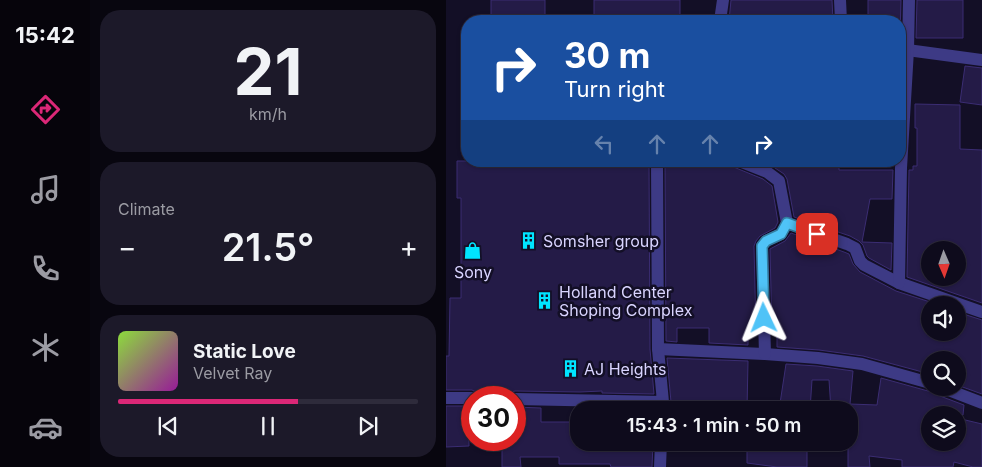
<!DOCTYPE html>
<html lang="en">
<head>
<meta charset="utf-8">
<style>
  :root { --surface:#0e0b1c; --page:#1c1929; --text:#f1f3f6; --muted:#9b9ba3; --line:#2e2b3b; --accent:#db2777 }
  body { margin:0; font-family:Inter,sans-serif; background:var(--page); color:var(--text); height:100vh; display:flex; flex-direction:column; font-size:19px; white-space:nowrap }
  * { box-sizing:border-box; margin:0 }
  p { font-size:16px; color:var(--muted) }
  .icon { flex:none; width:28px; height:28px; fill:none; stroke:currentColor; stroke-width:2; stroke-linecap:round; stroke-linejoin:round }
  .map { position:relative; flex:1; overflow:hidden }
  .drawer { display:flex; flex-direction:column; gap:10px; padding:10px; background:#08060f; width:356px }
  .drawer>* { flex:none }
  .hud { position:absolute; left:15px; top:15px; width:445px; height:152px; border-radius:20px; box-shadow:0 1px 4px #0004,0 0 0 1px var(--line); background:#1a4fa0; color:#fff; overflow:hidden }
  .needle { width:32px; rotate:178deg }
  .tools { position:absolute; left:475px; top:241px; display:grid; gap:10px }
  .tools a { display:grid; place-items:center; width:45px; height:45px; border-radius:50%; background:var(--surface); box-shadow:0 1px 4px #0004,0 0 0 1px var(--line); font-size:25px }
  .speed { position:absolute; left:15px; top:386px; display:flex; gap:10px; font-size:25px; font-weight:700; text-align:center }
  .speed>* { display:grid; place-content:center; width:65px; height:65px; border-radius:50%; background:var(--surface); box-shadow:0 1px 4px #0004,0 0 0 1px var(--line); line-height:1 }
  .speed .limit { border:8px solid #d22; background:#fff; color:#111 }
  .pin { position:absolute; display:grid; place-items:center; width:42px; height:42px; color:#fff; margin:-21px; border-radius:10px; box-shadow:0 2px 8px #0006 }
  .me { position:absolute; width:55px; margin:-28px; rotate:358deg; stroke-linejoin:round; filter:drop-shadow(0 0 4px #0008) }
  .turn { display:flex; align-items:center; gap:18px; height:105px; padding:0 20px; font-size:22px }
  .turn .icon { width:65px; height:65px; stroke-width:2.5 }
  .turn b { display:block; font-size:35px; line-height:42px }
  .lanes { display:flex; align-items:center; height:48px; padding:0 20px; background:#0003; justify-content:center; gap:25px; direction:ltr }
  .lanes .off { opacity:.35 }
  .big { font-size:38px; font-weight:600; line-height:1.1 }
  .drawer .tile { flex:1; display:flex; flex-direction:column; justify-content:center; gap:8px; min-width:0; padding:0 18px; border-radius:20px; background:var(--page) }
  .drawer .dial { align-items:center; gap:0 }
  .dial b { font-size:65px; line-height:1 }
  .song { display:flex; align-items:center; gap:15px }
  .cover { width:60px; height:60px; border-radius:8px; background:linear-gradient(135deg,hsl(90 70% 55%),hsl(300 70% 35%)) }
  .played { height:5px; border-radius:2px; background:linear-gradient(90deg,var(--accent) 60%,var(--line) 60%) }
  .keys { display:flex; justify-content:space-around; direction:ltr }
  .heat { display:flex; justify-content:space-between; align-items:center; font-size:28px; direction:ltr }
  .trip { position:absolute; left:124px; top:401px; width:288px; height:50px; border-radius:20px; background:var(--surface); box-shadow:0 1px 4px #0004,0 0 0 1px var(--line); font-weight:600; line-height:50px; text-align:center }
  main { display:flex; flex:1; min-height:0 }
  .menu { display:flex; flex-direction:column; width:90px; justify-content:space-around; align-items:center; background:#06040b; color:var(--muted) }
  .menu .icon { width:35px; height:35px }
  .menu .selected { color:var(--accent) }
  .menu b { font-size:22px; color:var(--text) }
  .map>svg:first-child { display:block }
</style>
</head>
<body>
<main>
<nav class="menu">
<b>15:42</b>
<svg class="icon selected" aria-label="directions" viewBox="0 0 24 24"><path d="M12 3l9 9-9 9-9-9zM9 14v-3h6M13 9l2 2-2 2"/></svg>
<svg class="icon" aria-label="music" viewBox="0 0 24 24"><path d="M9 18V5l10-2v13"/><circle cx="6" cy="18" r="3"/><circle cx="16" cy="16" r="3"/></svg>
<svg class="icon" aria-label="phone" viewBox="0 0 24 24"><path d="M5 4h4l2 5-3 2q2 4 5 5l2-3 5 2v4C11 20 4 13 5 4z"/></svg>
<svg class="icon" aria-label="climate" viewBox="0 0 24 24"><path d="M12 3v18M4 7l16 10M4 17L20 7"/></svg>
<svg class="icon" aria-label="car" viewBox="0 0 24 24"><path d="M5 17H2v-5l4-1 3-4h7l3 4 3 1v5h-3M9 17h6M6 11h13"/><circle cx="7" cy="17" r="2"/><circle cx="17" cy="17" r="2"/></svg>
</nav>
<section class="drawer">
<div class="tile dial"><b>21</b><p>km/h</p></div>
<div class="tile"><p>Climate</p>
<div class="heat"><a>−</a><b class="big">21.5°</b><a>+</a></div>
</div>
<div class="tile">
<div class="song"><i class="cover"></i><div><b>Static Love</b><p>Velvet Ray</p></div></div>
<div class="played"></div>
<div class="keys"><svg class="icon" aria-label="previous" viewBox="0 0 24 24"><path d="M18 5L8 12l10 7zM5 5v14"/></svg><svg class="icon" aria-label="pause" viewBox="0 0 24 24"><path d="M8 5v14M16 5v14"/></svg><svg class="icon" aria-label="next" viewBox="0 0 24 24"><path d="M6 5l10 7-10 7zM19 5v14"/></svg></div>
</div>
</section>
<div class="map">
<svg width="536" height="467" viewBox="0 0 536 467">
  <rect width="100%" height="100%" fill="#130f26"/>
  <g fill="#241b47" stroke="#3b2d73" fill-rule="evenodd">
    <rect x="45" y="0" width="54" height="21"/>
    <rect x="148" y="0" width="86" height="21"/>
    <polygon points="285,0 386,0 387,21 283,21"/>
    <polygon points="422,0 455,0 454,38 454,21 422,21"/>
    <polygon points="471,0 517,0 517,38 470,38"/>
    <polygon points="519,66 536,68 536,105 514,102"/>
    <path d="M469 104 514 105V149L536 150V303L461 277 463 170H467V166H471V128H469ZM484 250H511V278H484Z"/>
    <polygon points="11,161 203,161 204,349 208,394 156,393 156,391 134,392 69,391 65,392 32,393 26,390 0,390 0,356 3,356 4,298 15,298 15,198 11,198"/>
    <polygon points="219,161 285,161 286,166 290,168 317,179 326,186 332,222 329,228 314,236 310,241 308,246 310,331 302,331 302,345 263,343 263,328 231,328 231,342 220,341"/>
    <polygon points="316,161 337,161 337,166 393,166 393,170 447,170 446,199 424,199 416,242 446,243 445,270 423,258 421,256 417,245 413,241 404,236 348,217 341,179 338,174 326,166"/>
    <polygon points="345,233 398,252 403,254 407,264 414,272 450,291 484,302 484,332 511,332 511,312 536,320 536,394 511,385 511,360 484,360 484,374 417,356 373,350 331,347 331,331 326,331 324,249 339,241"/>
    <polygon points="221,358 302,361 301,410 218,410 222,409 224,406 225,402"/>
    <polygon points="340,364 371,366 407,371 404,404 431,405 435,378 482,391 486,391 489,389 490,393 494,396 518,405 517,415 484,415 484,442 511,442 511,418 536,424 536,467 527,467 508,462 507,467 456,467 456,460 423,456 424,467 402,467 402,410 385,410 383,380 366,380 364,410 333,410"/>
    <polygon points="0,406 22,406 23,446 0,447"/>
    <polygon points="69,407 95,408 95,422 132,422 132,442 207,442 206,467 165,467 164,464 113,464 113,457 74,457 75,467 56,467 56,440 69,440"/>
    <polygon points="301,442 333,444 333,442 361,442 361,467 331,467 301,463"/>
  </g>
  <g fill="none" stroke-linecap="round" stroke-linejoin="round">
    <g stroke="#3d3a85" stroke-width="12">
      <polyline points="394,0 395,21"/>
      <polyline points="274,21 277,0"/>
      <polyline points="454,49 536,60"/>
      <polyline points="293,161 321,172 333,181 341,223 401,244 409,248 414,261 418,265 453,283 536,312"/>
      <polyline points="453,283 455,168 462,50 463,0"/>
      <polyline points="212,349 319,354 372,358 416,364 484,383"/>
      <polyline points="319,354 316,246 320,241 335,234 341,223"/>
      <polyline points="497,388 536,403"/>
      <polyline points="0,398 26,398"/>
      <polyline points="69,399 217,402 212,349 211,161"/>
      <polyline points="214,467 215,442"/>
    </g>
  </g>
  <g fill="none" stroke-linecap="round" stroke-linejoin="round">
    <defs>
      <polyline id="route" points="318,318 316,246 320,241 335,234 341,223 371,234"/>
    </defs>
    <use href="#route" stroke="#337fa1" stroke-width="12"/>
    <use href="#route" stroke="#4fc3f7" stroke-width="9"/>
  </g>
  <defs>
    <symbol id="building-bare" viewBox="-9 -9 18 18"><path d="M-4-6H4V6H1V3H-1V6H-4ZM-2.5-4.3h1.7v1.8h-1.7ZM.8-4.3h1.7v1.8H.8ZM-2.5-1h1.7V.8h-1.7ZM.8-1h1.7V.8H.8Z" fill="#00e5ff" stroke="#130f26" stroke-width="2.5" paint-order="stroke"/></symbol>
    <symbol id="shop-bare" viewBox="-9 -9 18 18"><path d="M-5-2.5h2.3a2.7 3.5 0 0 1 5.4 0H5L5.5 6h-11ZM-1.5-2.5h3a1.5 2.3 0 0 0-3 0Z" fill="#00e5ff" stroke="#130f26" stroke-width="2.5" paint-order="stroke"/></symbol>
  </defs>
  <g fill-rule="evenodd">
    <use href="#building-bare" x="70" y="228" width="25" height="25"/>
    <use href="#shop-bare" x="14" y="238" width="25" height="25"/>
    <use href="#building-bare" x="86" y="288" width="25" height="25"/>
    <use href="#building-bare" x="112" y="356" width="25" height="25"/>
  </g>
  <g text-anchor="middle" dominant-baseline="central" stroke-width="5" stroke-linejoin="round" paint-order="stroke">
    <g font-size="16" fill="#d9d4ff" stroke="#130f26" text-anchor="start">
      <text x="97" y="241">Somsher group</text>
      <text x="27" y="272" text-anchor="middle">Sony</text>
      <text x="113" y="292">Holland Center<tspan x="113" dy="18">Shoping Complex</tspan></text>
      <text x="138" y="369">AJ Heights</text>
    </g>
  </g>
</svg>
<div class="tools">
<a><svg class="needle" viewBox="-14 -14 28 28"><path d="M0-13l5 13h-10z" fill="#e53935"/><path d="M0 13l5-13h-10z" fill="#9b9ba3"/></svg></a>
<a><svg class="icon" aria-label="sound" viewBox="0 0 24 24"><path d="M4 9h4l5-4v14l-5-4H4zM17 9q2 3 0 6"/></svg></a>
<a><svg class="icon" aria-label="search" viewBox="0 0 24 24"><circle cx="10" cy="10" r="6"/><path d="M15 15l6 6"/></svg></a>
<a><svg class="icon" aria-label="layers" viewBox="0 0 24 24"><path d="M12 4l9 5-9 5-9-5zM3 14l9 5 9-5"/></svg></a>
</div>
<div class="speed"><div class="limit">30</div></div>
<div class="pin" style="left:371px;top:234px;background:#d93025"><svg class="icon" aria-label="arrive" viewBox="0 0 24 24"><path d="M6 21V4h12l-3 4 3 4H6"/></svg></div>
<svg class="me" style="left:318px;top:318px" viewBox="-20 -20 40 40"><path d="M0-17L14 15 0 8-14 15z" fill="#4fc3f7" stroke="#fff" stroke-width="4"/></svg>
<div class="trip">15:43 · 1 min · 50 m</div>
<div class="hud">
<div class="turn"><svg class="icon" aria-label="right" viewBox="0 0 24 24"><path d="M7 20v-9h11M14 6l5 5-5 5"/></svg><div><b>30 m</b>Turn right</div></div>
<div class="lanes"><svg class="icon off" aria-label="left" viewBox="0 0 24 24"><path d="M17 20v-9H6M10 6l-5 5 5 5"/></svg><svg class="icon off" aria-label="ahead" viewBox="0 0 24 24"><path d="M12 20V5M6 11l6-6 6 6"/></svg><svg class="icon off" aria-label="ahead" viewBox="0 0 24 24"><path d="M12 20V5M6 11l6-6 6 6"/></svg><svg class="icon" aria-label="right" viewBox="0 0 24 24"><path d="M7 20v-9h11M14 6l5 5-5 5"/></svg></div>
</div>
</div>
</main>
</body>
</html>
